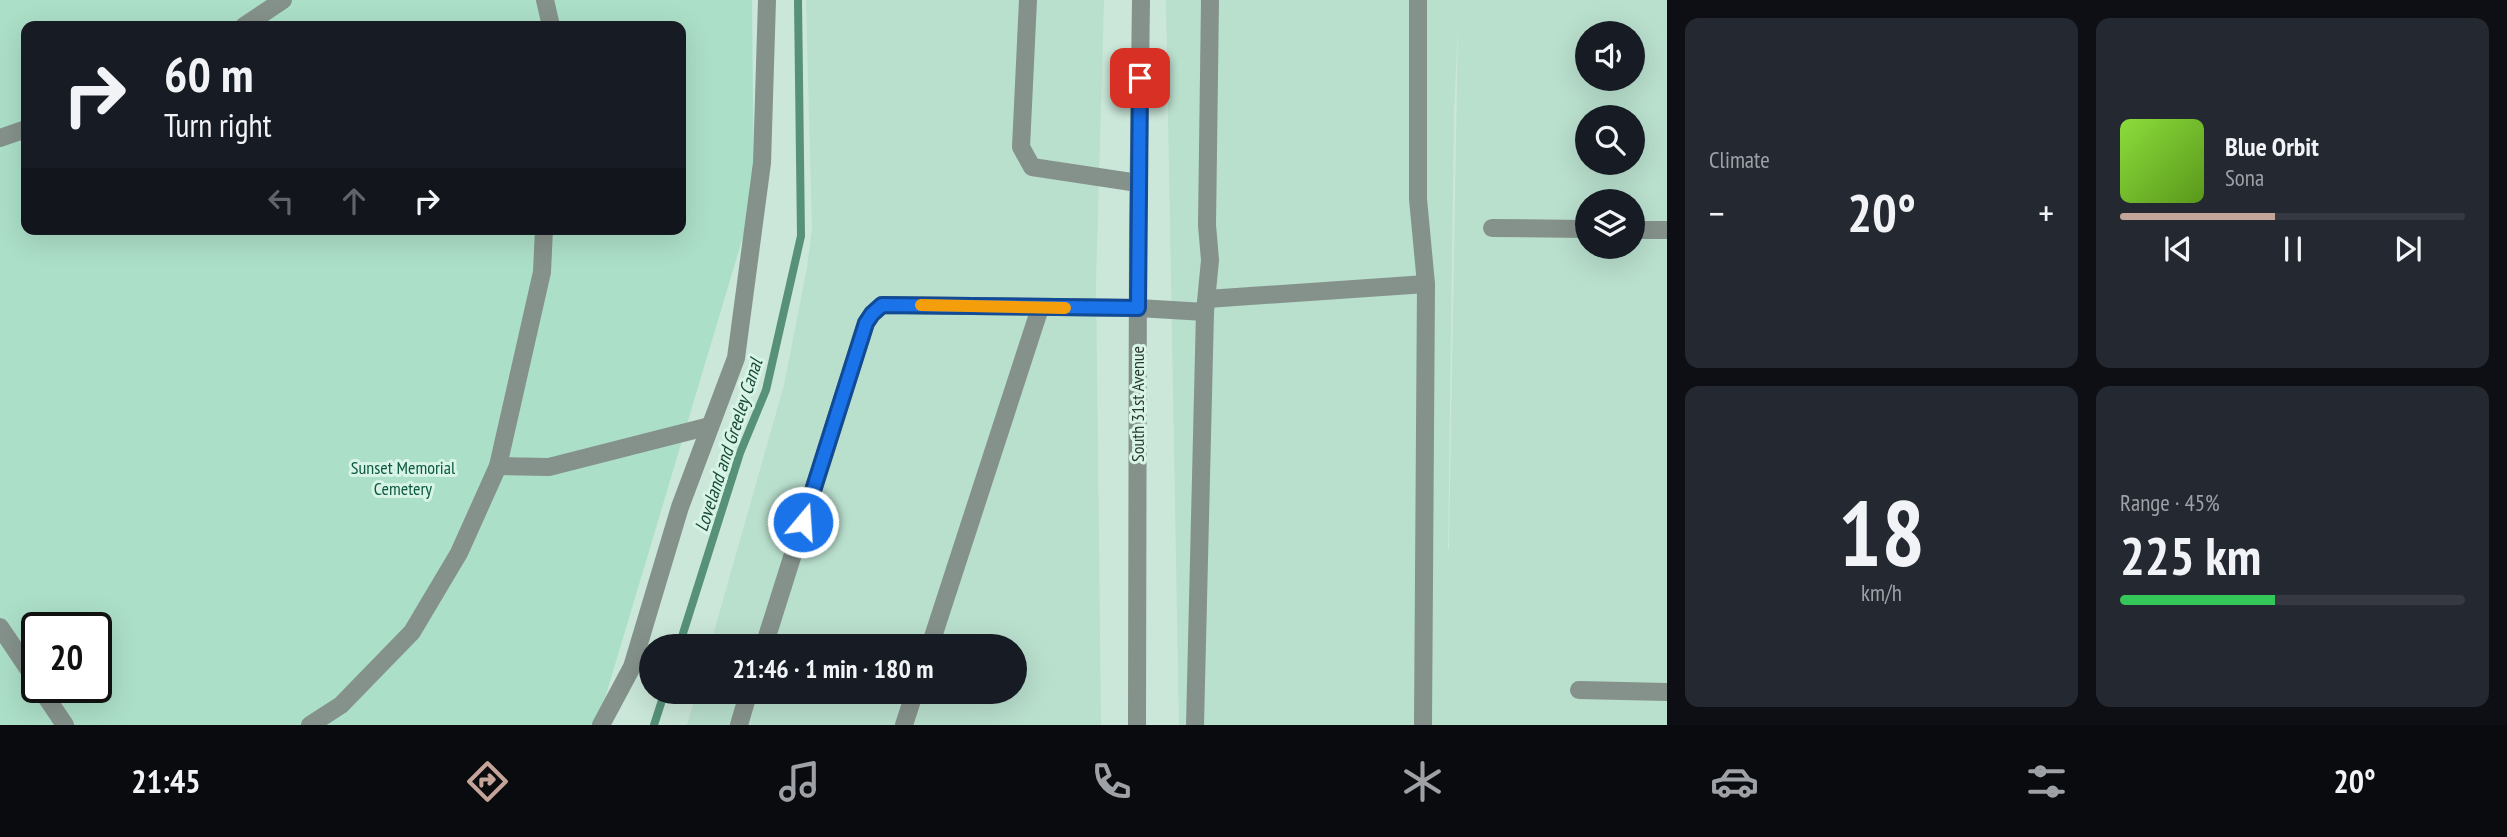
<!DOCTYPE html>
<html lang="en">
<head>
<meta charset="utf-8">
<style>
  :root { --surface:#171b24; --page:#242831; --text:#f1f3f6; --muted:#9ea1a6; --line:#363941; --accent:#c4a498 }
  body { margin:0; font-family:"PT Sans Narrow",sans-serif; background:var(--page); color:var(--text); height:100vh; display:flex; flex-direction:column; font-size:26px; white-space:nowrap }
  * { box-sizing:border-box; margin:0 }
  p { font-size:23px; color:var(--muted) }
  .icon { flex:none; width:38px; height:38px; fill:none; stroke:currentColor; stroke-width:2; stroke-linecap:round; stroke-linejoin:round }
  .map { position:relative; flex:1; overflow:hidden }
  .panel { display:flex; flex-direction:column; gap:18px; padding:18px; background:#0d0f14; width:840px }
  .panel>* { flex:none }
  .guide { position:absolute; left:21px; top:21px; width:665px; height:214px; border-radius:14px; box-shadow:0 7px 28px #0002; background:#171b24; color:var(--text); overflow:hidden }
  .controls { position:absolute; left:1575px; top:21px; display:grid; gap:14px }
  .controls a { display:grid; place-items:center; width:70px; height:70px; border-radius:50%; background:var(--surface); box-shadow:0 7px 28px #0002; font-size:35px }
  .speed { position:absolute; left:21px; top:612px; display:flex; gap:14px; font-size:35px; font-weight:700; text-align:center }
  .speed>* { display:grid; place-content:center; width:91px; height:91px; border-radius:50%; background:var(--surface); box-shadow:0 7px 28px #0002; line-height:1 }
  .speed .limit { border:4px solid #111; border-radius:10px; background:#fff; color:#111 }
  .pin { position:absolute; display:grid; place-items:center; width:60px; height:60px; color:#fff; margin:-30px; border-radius:14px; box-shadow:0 4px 10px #0006 }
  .me { position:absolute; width:77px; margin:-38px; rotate:18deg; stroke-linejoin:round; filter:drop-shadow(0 0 5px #0008) }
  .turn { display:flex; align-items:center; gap:24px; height:147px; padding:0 28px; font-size:32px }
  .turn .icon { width:91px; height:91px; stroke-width:2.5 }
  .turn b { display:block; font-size:49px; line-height:60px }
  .lanes { display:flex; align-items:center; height:66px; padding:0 28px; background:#0003; justify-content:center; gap:35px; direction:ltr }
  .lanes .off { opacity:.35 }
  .big { font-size:52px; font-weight:800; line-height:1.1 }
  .panel .widget { flex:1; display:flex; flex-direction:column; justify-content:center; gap:10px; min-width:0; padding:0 24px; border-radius:14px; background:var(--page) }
  .panel .dial { align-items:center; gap:0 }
  .dial b { font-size:91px; line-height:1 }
  .song { display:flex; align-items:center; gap:21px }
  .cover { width:84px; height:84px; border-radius:10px; background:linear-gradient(135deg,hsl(90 70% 55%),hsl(90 70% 35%)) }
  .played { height:7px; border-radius:4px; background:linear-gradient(90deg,var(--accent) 45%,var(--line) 45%) }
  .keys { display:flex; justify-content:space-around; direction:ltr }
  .heat { display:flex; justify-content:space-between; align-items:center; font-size:38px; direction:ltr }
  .charge { height:10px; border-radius:5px; background:linear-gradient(90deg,#34c759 45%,var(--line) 0) }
  .panel .tiles { flex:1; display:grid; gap:18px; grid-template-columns:repeat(2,1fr) }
  .trip { position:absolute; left:639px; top:634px; width:388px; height:70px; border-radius:35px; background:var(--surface); box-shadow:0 7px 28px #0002; font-weight:800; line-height:70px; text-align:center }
  .tab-bar { display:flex; height:112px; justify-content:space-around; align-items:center; background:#090b0e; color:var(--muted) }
  .tab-bar .icon { width:49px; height:49px }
  .tab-bar .selected { color:var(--accent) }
  .tab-bar b { font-size:32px; color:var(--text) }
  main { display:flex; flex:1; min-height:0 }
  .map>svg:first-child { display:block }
</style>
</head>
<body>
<main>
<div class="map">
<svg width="1667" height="725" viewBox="0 0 1667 725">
  <rect width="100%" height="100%" fill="#cae7d9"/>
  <g fill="#b9dfcd" fill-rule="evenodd">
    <polygon points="806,0 1104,0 1096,281 1101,725 687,725 697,691 1015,691 1015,646 710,646 784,385 807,268 812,229"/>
    <path d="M1166 0H1667V725H1179ZM1458 27 1449 549H1448L1454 109ZM1587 33H1633V79H1587ZM1587 117H1633V163H1587ZM1587 201H1633V247H1587Z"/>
  </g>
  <path fill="#acdfc8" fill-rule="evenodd" d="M0 0H752L754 200 597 725H0ZM26 26H681V229H26ZM37 628H96V688H37Z"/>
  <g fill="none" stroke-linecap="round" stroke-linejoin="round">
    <g stroke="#569178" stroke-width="8">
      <polyline points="679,646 740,453 766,390 801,236 798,0"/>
      <polyline points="654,725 665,691"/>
    </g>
    <g stroke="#85918b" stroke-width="18">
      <polyline points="545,0 551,26"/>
      <polyline points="1028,0 1021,147 1032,167 1138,183"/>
      <polyline points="1418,0 1418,199 1426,284 1423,725"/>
      <polyline points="244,26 283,0"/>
      <polyline points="0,138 26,129"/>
      <polyline points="1492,228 1587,229"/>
      <polyline points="1633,230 1667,230"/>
      <polyline points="1207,299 1426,284"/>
      <polyline points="498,466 549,467 710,426"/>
      <polyline points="0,627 37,682"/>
      <polyline points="764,646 866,323 872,314 882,305 1138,308 1205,312"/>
      <polyline points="930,646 1040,308"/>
      <polyline points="40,688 65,725"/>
      <polyline points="1579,690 1667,692"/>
      <polyline points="310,725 341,705 412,632 459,553 498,466 542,272 544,229"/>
      <polyline points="601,725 632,667 680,507 736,358 762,163 767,0"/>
      <polyline points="739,725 749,691"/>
      <polyline points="904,725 915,691"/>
      <polyline points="1137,725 1138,224 1141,0"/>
      <polyline points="1195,725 1205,312 1210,260 1207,225 1210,0"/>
    </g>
  </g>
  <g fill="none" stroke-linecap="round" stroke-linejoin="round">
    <defs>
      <polyline id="route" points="803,522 866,323 872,314 882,305 1138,308 1140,78"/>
    </defs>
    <use href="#route" stroke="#114b97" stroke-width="18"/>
    <use href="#route" stroke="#1a73e8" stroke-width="12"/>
    <polyline stroke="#f59e0b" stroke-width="12" points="921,305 1065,308"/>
  </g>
  <g text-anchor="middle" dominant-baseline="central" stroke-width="6" stroke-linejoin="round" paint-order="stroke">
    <g font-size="18" fill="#2a3630" stroke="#d7f4e7">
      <text transform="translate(1137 404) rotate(-90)">South 31st Avenue</text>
    </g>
    <g font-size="18" fill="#0c5941" stroke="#d7f4e7">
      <text x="403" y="467">Sunset Memorial<tspan x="403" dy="21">Cemetery</tspan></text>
    </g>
    <g font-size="19" font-style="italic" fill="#184937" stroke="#d7f4e7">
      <text transform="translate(728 445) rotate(-72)">Loveland and Greeley Canal</text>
    </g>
  </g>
</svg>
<div class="controls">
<a><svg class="icon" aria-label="sound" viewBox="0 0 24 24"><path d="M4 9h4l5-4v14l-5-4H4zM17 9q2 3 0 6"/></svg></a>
<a><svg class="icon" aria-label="search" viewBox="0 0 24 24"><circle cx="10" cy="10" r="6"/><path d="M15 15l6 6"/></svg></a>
<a><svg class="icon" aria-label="layers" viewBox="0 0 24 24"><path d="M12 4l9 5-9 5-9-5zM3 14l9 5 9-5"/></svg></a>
</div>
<div class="speed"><div class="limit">20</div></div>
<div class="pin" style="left:1140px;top:78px;background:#d93025"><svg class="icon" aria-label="arrive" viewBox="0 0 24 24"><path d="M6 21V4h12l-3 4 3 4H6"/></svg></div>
<svg class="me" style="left:803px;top:522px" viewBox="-20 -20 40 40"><circle r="17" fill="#1a73e8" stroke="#fff" stroke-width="3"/><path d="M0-11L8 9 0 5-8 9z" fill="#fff"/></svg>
<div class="trip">21:46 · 1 min · 180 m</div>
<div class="guide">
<div class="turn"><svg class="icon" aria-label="right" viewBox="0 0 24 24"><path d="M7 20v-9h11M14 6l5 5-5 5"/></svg><div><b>60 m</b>Turn right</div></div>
<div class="lanes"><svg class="icon off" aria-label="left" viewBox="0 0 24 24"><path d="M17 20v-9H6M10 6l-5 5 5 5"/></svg><svg class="icon off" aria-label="ahead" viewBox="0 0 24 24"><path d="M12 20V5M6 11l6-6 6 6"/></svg><svg class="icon" aria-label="right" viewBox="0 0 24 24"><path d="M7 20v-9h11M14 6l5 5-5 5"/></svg></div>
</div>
</div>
<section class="panel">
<div class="tiles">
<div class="widget"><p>Climate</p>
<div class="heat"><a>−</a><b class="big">20°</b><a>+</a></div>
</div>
<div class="widget">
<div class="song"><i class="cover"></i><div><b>Blue Orbit</b><p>Sona</p></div></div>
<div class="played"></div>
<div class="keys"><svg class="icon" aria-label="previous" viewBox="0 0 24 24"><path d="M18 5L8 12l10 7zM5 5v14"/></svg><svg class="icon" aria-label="pause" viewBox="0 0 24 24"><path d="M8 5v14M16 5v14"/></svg><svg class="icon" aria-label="next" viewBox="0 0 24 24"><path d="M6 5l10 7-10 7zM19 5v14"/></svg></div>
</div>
<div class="widget dial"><b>18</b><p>km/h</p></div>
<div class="widget"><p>Range · 45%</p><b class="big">225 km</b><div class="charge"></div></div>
</div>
</section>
</main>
<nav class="tab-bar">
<b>21:45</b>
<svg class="icon selected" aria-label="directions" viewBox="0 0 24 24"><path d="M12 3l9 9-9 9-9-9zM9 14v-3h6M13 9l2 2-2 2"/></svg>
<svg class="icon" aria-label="music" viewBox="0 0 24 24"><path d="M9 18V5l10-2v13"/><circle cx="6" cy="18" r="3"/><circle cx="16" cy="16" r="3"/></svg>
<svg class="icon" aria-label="phone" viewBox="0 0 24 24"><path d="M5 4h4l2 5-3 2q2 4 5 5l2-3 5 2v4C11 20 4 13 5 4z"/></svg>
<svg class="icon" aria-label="climate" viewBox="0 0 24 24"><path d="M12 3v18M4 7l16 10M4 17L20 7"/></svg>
<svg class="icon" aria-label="car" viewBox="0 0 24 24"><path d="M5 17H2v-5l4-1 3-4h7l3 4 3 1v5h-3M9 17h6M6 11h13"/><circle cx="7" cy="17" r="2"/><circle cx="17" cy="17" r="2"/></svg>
<svg class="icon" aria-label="filters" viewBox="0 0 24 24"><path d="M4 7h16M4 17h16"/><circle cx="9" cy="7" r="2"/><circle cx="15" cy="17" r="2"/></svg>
<b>20°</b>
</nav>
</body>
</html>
